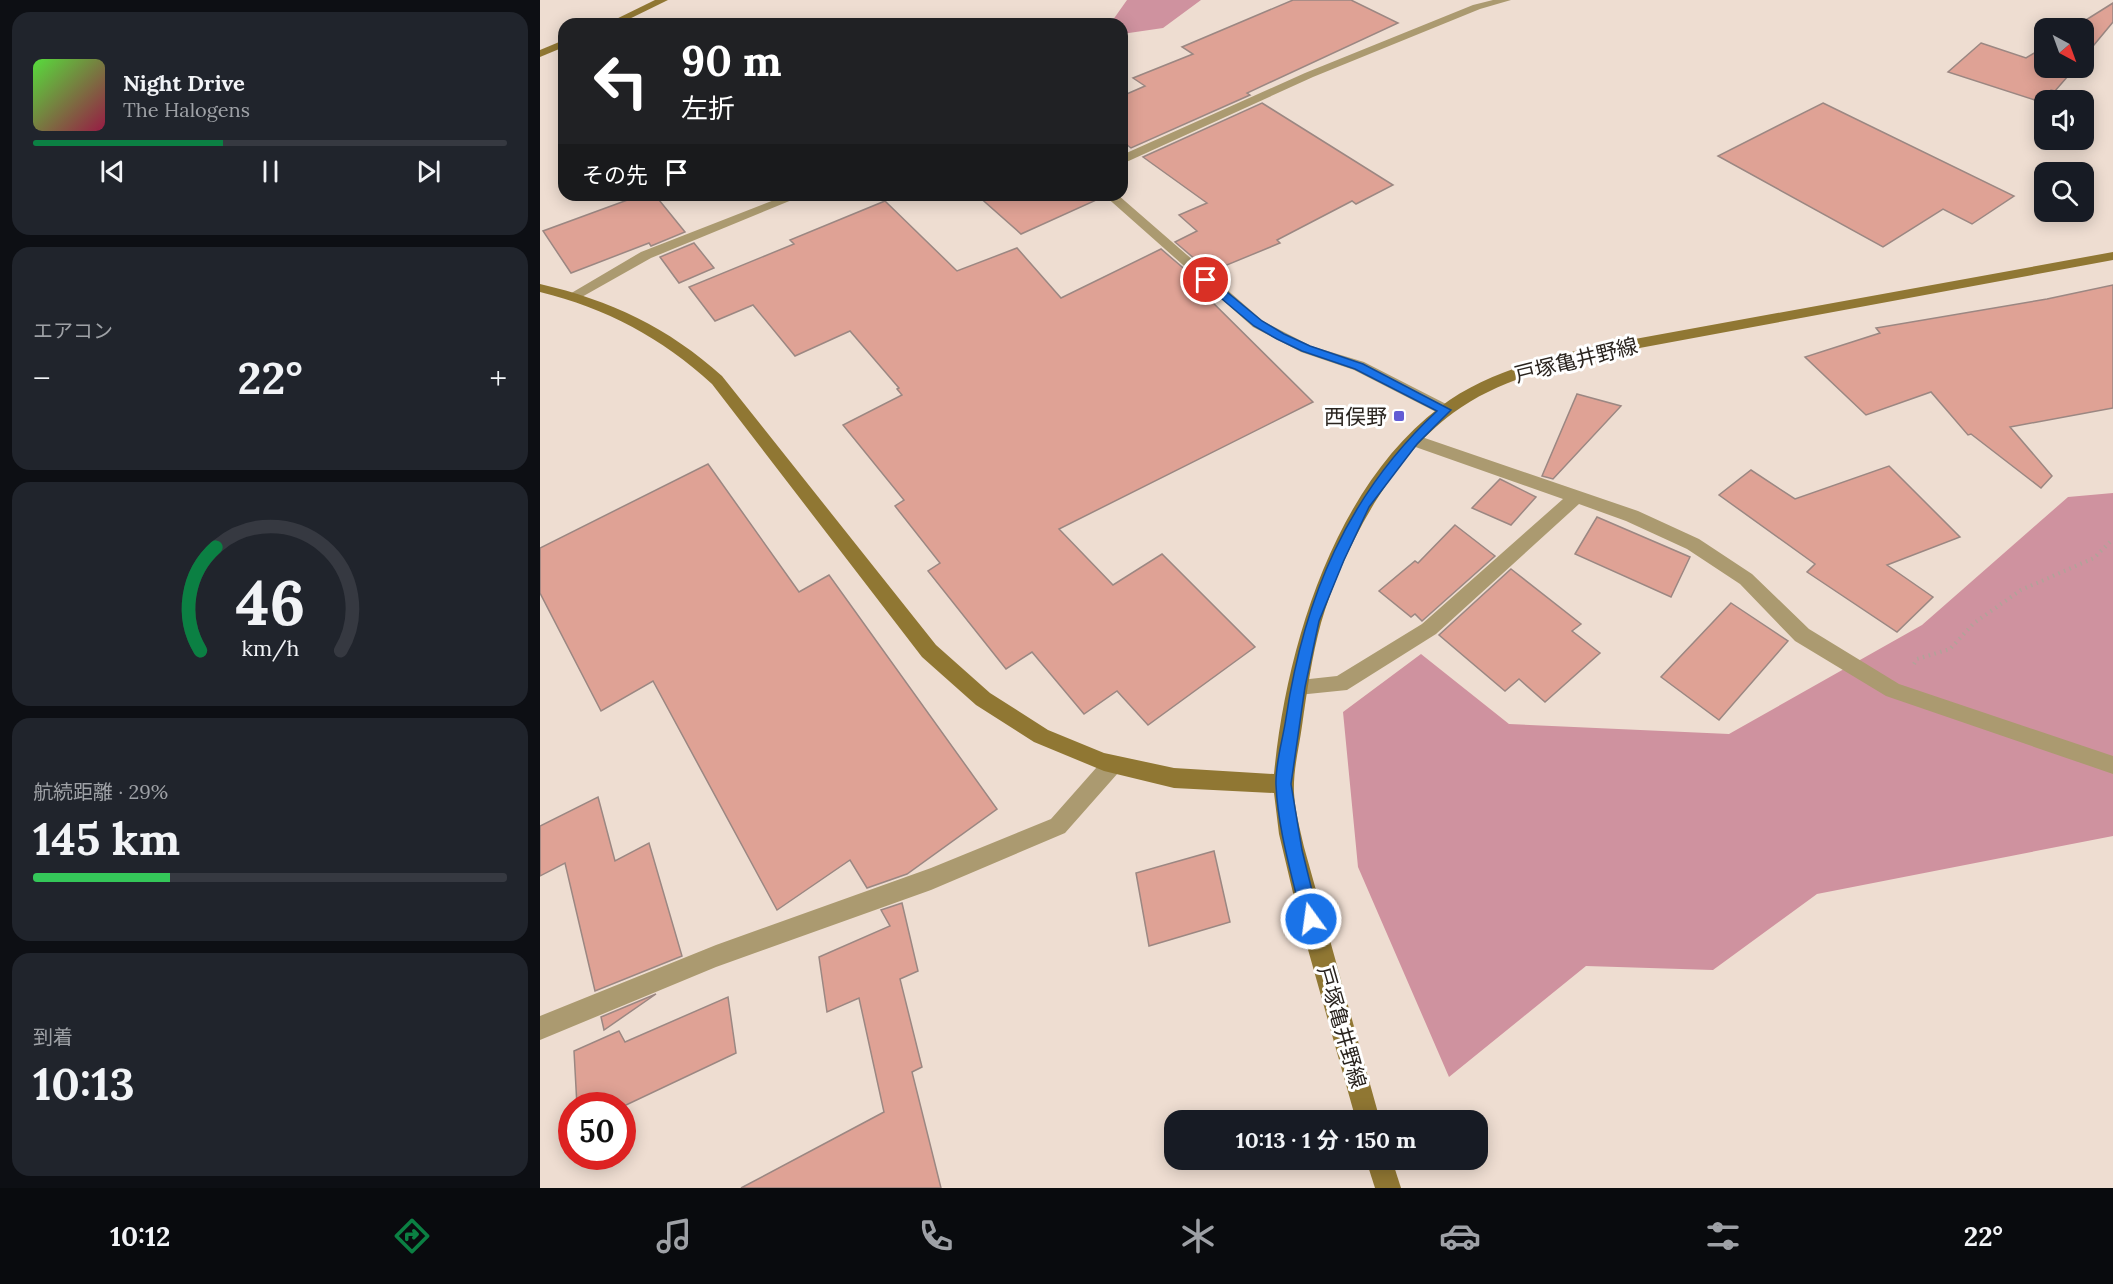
<!DOCTYPE html>
<html lang="ja">
<head>
<meta charset="utf-8">
<style>
  :root { --surface:#171b24; --page:#20242c; --text:#f1f3f6; --muted:#9ea1a6; --line:#363941; --accent:#0b8043 }
  body { margin:0; font-family:Lora,"Noto Sans JP",serif; background:var(--page); color:var(--text); height:100vh; display:flex; flex-direction:column; font-size:22px; white-space:nowrap }
  * { box-sizing:border-box; margin:0 }
  p { font-size:20px; color:var(--muted) }
  .icon { flex:none; width:33px; height:33px; fill:none; stroke:currentColor; stroke-width:2; stroke-linecap:round; stroke-linejoin:round }
  .map { position:relative; flex:1; overflow:hidden }
  .drawer { display:flex; flex-direction:column; gap:12px; padding:12px; background:#0d0f14; width:540px }
  .drawer>* { flex:none }
  .guide { position:absolute; left:18px; top:18px; width:570px; height:183px; border-radius:18px; box-shadow:0 3px 15px #0003; background:#202124; color:#fff; overflow:hidden }
  .needle { width:39px; rotate:139deg }
  .fabs { position:absolute; left:1494px; top:18px; display:grid; gap:12px }
  .fabs a { display:grid; place-items:center; width:60px; height:60px; border-radius:12px; background:var(--surface); box-shadow:0 3px 15px #0003; font-size:30px }
  .speed { position:absolute; left:18px; top:1092px; display:flex; gap:12px; font-size:30px; font-weight:700; text-align:center }
  .speed>* { display:grid; place-content:center; width:78px; height:78px; border-radius:50%; background:var(--surface); box-shadow:0 3px 15px #0003; line-height:1 }
  .speed .limit { border:9px solid #d22; background:#fff; color:#111 }
  .pin { position:absolute; display:grid; place-items:center; width:51px; height:51px; color:#fff; margin:-26px; border:3px solid #fff; border-radius:50%; box-shadow:0 2px 6px #0007 }
  .me { position:absolute; width:66px; margin:-33px; rotate:346deg; stroke-linejoin:round; filter:drop-shadow(0 0 4px #0008) }
  .turn { display:flex; align-items:center; gap:21px; height:126px; padding:0 24px; font-size:27px }
  .turn .icon { width:78px; height:78px; stroke-width:2.5 }
  .turn b { display:block; font-size:42px; line-height:51px }
  .then { display:flex; align-items:center; height:57px; padding:0 24px; background:#0003; gap:12px; font-size:22px }
  .big { font-size:45px; font-weight:700; line-height:1.1 }
  .drawer .widget { flex:1; display:flex; flex-direction:column; justify-content:center; gap:9px; min-width:0; padding:0 21px; border-radius:18px; background:var(--page) }
  .drawer .dial { align-items:center; gap:0 }
  .dial svg { height:156px; overflow:visible; fill:none; stroke:var(--line); stroke-width:7; stroke-linecap:round; text-anchor:middle }
  .dial text { fill:var(--text); stroke:none }
  .song { display:flex; align-items:center; gap:18px }
  .cover { width:72px; height:72px; border-radius:9px; background:linear-gradient(135deg,hsl(110 70% 55%),hsl(340 70% 35%)) }
  .played { height:6px; border-radius:3px; background:linear-gradient(90deg,var(--accent) 40%,var(--line) 40%) }
  .keys { display:flex; justify-content:space-around; direction:ltr }
  .heat { display:flex; justify-content:space-between; align-items:center; font-size:33px; direction:ltr }
  .charge { height:9px; border-radius:4px; background:linear-gradient(90deg,#34c759 29%,var(--line) 0) }
  .trip { position:absolute; left:624px; top:1110px; width:324px; height:60px; border-radius:18px; background:var(--surface); box-shadow:0 3px 15px #0003; font-weight:700; line-height:60px; text-align:center }
  .tab-bar { display:flex; height:96px; justify-content:space-around; align-items:center; background:#090b0e; color:var(--muted) }
  .tab-bar .icon { width:42px; height:42px }
  .tab-bar .on { color:var(--accent) }
  .tab-bar b { font-size:27px; color:var(--text) }
  main { display:flex; flex:1; min-height:0 }
  .map>svg:first-child { display:block }
</style>
</head>
<body>
<main>
<section class="drawer">
<div class="widget">
<div class="song"><i class="cover"></i><div><b>Night Drive</b><p>The Halogens</p></div></div>
<div class="played"></div>
<div class="keys"><svg class="icon" aria-label="previous" viewBox="0 0 24 24"><path d="M18 5L8 12l10 7zM5 5v14"/></svg><svg class="icon" aria-label="pause" viewBox="0 0 24 24"><path d="M8 5v14M16 5v14"/></svg><svg class="icon" aria-label="next" viewBox="0 0 24 24"><path d="M6 5l10 7-10 7zM19 5v14"/></svg></div>
</div>
<div class="widget"><p>エアコン</p>
<div class="heat"><a>−</a><b class="big">22°</b><a>+</a></div>
</div>
<div class="widget dial"><svg viewBox="0 0 100 80">
<path d="M14 69A42 42 0 1 1 86 69"/>
<path d="M14 69A42 42 0 0 1 22 16" stroke="#0b8043"/>
<text x="50" y="56" font-size="32" font-weight="700">46</text>
<text x="50" y="72" font-size="11">km/h</text>
</svg></div>
<div class="widget"><p>航続距離 · 29%</p><b class="big">145 km</b><div class="charge"></div></div>
<div class="widget"><p>到着</p><b class="big">10:13</b></div>
</section>
<div class="map">
<svg width="1573" height="1188" viewBox="0 0 1573 1188">
  <rect width="100%" height="100%" fill="#eeddd1"/>
  <g fill="#cf929f">
    <polygon points="587,0 661,0 623,28 582,34 582,24 570,24"/>
    <polygon points="1573,493 1573,836 1277,894 1173,970 1046,966 909,1077 818,867 803,712 881,654 969,724 1189,734 1382,625 1528,497"/>
  </g>
  <g fill="#dfa295" stroke="#9b8782" stroke-width="1.5">
    <polygon points="753,0 811,0 858,23 707,93 710,95 591,148 582,141 582,96 605,86 593,78 653,54 642,47"/>
    <polygon points="1573,3 1573,22 1544,57 1544,28 1533,28"/>
    <polygon points="1441,43 1486,58 1504,47 1504,68 1535,68 1515,91 1511,90 1501,102 1408,72"/>
    <polygon points="722,103 853,185 816,204 812,201 737,240 740,243 670,272 635,242 657,231 639,215 667,203 603,157"/>
    <polygon points="1283,103 1474,196 1432,224 1403,209 1343,247 1178,156"/>
    <polygon points="101,195 115,195 145,232 111,246 109,243 31,273 3,231"/>
    <polygon points="437,195 562,195 563,197 481,234"/>
    <polygon points="345,201 417,271 477,248 521,298 621,249 655,278 650,280 773,402 519,529 573,585 622,554 715,647 608,725 577,691 544,714 492,652 466,669 388,571 400,563 355,506 364,500 303,425 362,395 357,389 359,388 310,331 255,356 213,305 175,321 149,287 254,244 250,240"/>
    <polygon points="154,243 174,268 139,283 120,257"/>
    <polygon points="1573,285 1573,408 1470,427 1512,476 1501,488 1431,434 1428,435 1391,392 1326,415 1265,357 1340,333 1336,328 1507,299"/>
    <polygon points="1037,394 1081,406 1013,479 1002,476"/>
    <polygon points="168,464 259,592 289,575 457,809 367,874 327,888 310,860 237,910 113,681 61,711 0,593 0,548"/>
    <polygon points="1349,466 1420,537 1347,565 1393,597 1357,632 1267,572 1275,564 1179,495 1211,470 1255,499"/>
    <polygon points="960,479 996,497 971,525 932,508"/>
    <polygon points="1057,517 1150,557 1131,597 1035,554"/>
    <polygon points="915,525 955,556 882,621 875,614 871,617 839,591 875,561 878,563"/>
    <polygon points="971,569 1041,624 1032,631 1060,653 1005,702 979,679 965,691 899,635"/>
    <polygon points="1191,603 1248,641 1179,720 1121,677"/>
    <polygon points="58,797 75,861 109,843 142,956 55,991 25,863 0,876 0,826"/>
    <polygon points="674,851 690,922 609,946 596,873"/>
    <polygon points="362,903 378,971 360,979 382,1067 372,1072 401,1188 201,1188 344,1112 319,998 287,1012 279,957 350,926 341,910"/>
    <polygon points="116,994 64,1030 61,1017"/>
    <polygon points="188,997 196,1053 84,1106 37,1106 34,1051 79,1031 85,1042"/>
  </g>
  <g fill="none" stroke-linecap="round" stroke-linejoin="round">
    <polyline stroke="#b1a399" stroke-width="4" stroke-dasharray="1.5 4.5" stroke-linecap="butt" points="1374,664 1377,659 1410,649 1434,623 1481,590 1554,558 1573,539"/>
    <g fill="#ab9a70" fill-rule="evenodd">
      <polygon points="953,0 971,0 940,9 773,77 582,164 582,155 765,73 933,5"/>
      <polygon points="247,195 264,195 111,258 40,298 30,298 28,295 101,252"/>
      <polygon points="564,195 578,195 723,321 771,346 824,362 910,406 913,410 910,414 900,414 814,370 761,352 713,327"/>
      <polygon points="873,434 1098,511 1159,539 1212,574 1269,629 1359,684 1573,756 1573,774 1346,696 1255,641 1200,584 1147,549 1086,521 1039,504 896,634 807,690 758,695 751,693 748,687 751,681 797,676 882,624 1023,499 867,444 865,440"/>
      <polygon points="571,757 578,759 581,766 578,773 525,833 391,890 176,967 0,1040 0,1016 176,945 391,868 511,819 564,759"/>
    </g>
    <g fill="#907733" fill-rule="evenodd">
      <polygon points="115,0 128,0 79,24 66,24"/>
      <polygon points="24,40 24,47 0,57 0,50"/>
      <path d="M1573 252V260L1051 357C1003 370 953 383 913 413 851 458 802 551 781 623 772 656 767 691 762 726 759 748 753 770 754 793 755 811 760 829 764 847L840 1120H816L758 914 739 834 734 793 634 788 564 771 494 742 436 705 382 657 172 384C122 338 66 308 0 292V284C70 300 129 328 182 376L396 645 450 693 508 730 564 753 634 768 734 774C746 648 794 487 900 407 943 374 999 360 1051 347Z"/>
      <polygon points="826,1160 852,1160 861,1188 835,1188"/>
    </g>
  </g>
  <path fill="#1a73e8" stroke="#114b97" stroke-width="1.5" d="M663 278H670L722 321 744 334 770 346 823 364 911 410 877 444 829 507 804 560 779 621 765 687 751 784 762 850 779 919 777 925 771 927 765 925 762 919C752 875 738 830 736 785 735 764 743 739 746 718 764 598 807 495 897 411L815 369 762 351 737 339 714 326 663 283Z"/>
  <rect fill="#635cd4" stroke="#fff" stroke-width="2" x="853" y="410" width="12" height="12" rx="3"/>
  <g text-anchor="middle" dominant-baseline="central" stroke-width="6" stroke-linejoin="round" paint-order="stroke">
    <g font-size="21" fill="#2a241f" stroke="#fff">
      <text transform="translate(1036 360) rotate(-14)">戸塚亀井野線</text>
      <text transform="translate(802 1027) rotate(74)">戸塚亀井野線</text>
    </g>
    <g font-size="21" fill="#2a241f" stroke="#fff" text-anchor="end">
      <text x="847" y="416">西俣野</text>
    </g>
  </g>
</svg>
<div class="fabs">
<a><svg class="needle" viewBox="-14 -14 28 28"><path d="M0-13l5 13h-10z" fill="#e53935"/><path d="M0 13l5-13h-10z" fill="#9ea1a6"/></svg></a>
<a><svg class="icon" aria-label="sound" viewBox="0 0 24 24"><path d="M4 9h4l5-4v14l-5-4H4zM17 9q2 3 0 6"/></svg></a>
<a><svg class="icon" aria-label="search" viewBox="0 0 24 24"><circle cx="10" cy="10" r="6"/><path d="M15 15l6 6"/></svg></a>
</div>
<div class="speed"><div class="limit">50</div></div>
<div class="pin" style="left:666px;top:280px;background:#d93025"><svg class="icon" aria-label="arrive" viewBox="0 0 24 24"><path d="M6 21V4h12l-3 4 3 4H6"/></svg></div>
<svg class="me" style="left:771px;top:919px" viewBox="-20 -20 40 40"><circle r="17" fill="#1a73e8" stroke="#fff" stroke-width="3"/><path d="M0-11L8 9 0 5-8 9z" fill="#fff"/></svg>
<div class="trip">10:13 · 1 分 · 150 m</div>
<div class="guide">
<div class="turn"><svg class="icon" aria-label="left" viewBox="0 0 24 24"><path d="M17 20v-9H6M10 6l-5 5 5 5"/></svg><div><b>90 m</b>左折</div></div>
<div class="then">その先<svg class="icon" aria-label="arrive" viewBox="0 0 24 24"><path d="M6 21V4h12l-3 4 3 4H6"/></svg></div>
</div>
</div>
</main>
<nav class="tab-bar">
<b>10:12</b>
<svg class="icon on" aria-label="directions" viewBox="0 0 24 24"><path d="M12 3l9 9-9 9-9-9zM9 14v-3h6M13 9l2 2-2 2"/></svg>
<svg class="icon" aria-label="music" viewBox="0 0 24 24"><path d="M9 18V5l10-2v13"/><circle cx="6" cy="18" r="3"/><circle cx="16" cy="16" r="3"/></svg>
<svg class="icon" aria-label="phone" viewBox="0 0 24 24"><path d="M5 4h4l2 5-3 2q2 4 5 5l2-3 5 2v4C11 20 4 13 5 4z"/></svg>
<svg class="icon" aria-label="climate" viewBox="0 0 24 24"><path d="M12 3v18M4 7l16 10M4 17L20 7"/></svg>
<svg class="icon" aria-label="car" viewBox="0 0 24 24"><path d="M5 17H2v-5l4-1 3-4h7l3 4 3 1v5h-3M9 17h6M6 11h13"/><circle cx="7" cy="17" r="2"/><circle cx="17" cy="17" r="2"/></svg>
<svg class="icon" aria-label="filters" viewBox="0 0 24 24"><path d="M4 7h16M4 17h16"/><circle cx="9" cy="7" r="2"/><circle cx="15" cy="17" r="2"/></svg>
<b>22°</b>
</nav>
</body>
</html>
